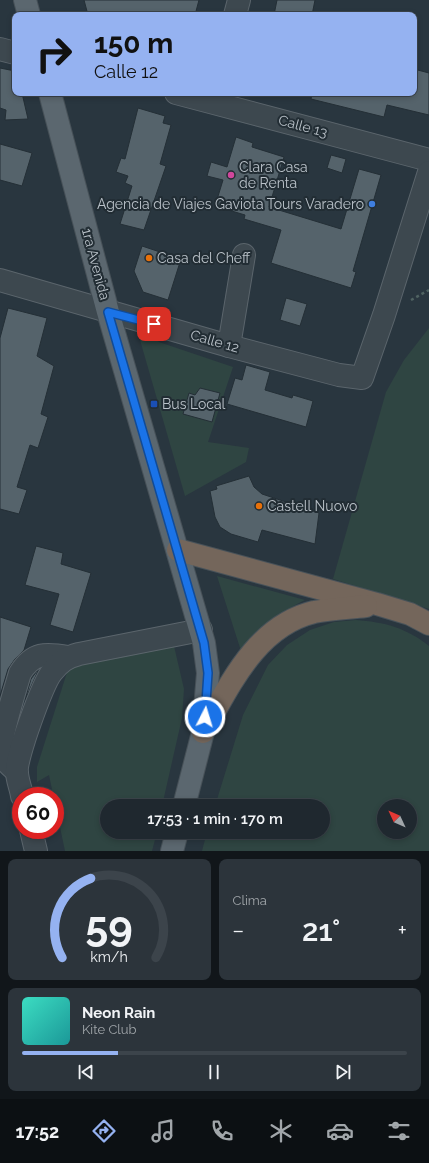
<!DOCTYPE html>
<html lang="es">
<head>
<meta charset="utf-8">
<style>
  :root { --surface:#1f282f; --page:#2c343b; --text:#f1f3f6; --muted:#a1a6aa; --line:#3c444b; --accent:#95b2f1 }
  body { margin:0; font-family:Raleway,sans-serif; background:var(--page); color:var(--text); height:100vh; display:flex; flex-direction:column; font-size:15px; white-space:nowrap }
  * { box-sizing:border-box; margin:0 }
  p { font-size:13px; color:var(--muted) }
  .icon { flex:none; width:22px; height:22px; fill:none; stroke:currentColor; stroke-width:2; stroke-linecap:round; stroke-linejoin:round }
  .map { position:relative; height:851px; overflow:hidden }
  .sheet { display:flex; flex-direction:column; gap:8px; padding:8px; background:#11161a; flex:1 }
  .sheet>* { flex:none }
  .hud { position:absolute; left:12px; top:12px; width:405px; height:84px; border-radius:8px; box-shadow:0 2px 6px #0003,0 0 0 1px var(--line); background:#95b2f1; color:#111; overflow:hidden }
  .needle { width:26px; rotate:314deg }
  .buttons { position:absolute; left:377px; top:799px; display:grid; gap:8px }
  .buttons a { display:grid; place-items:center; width:40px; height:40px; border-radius:50%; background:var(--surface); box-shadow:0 2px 6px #0003,0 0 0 1px var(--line); font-size:20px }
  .speed { position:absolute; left:12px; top:787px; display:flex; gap:8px; font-size:20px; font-weight:700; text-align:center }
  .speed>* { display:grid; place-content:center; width:52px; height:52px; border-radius:50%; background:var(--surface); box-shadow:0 2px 6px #0003,0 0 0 1px var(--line); line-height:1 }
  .speed .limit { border:6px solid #d22; background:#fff; color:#111 }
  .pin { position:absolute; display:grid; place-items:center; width:34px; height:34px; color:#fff; margin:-17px; border-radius:8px; box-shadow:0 2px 6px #0006 }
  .me { position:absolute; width:44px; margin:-22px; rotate:5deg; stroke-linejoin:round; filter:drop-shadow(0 0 3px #0008) }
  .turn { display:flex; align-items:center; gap:14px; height:84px; padding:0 16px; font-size:18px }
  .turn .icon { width:52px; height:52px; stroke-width:2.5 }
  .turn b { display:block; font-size:28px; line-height:34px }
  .big { font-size:30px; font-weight:600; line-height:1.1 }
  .sheet .widget { flex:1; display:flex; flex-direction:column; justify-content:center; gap:6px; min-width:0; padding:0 14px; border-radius:8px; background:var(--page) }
  .sheet .dial { align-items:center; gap:0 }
  .dial svg { height:104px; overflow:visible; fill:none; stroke:var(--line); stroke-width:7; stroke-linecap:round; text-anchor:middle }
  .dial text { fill:var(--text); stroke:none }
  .song { display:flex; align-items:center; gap:12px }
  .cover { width:48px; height:48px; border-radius:6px; background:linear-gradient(135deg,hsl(170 70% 55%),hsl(180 70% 35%)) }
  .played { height:4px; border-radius:2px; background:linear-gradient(90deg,var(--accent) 25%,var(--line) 25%) }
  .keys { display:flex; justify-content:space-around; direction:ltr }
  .heat { display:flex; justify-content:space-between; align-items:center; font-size:22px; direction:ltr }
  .sheet .tiles { flex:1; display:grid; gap:8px; grid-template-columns:1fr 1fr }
  .widget:last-child { grid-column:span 2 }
  .trip { position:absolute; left:100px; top:799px; width:230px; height:40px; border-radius:20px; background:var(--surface); box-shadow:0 2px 6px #0003,0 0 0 1px var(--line); font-weight:600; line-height:40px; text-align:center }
  .tabs { display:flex; height:64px; justify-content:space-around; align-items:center; background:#0c1013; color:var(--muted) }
  .tabs .icon { width:28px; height:28px }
  .tabs .active { color:var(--accent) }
  .tabs b { font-size:18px; color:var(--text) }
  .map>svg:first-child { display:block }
</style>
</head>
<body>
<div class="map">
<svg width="429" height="851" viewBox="0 0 429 851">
  <rect width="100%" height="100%" fill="#29363f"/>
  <g fill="#2f4542" fill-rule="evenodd">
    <polygon points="429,328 429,609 333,579 386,392 404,360"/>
    <polygon points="151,336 159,342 233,367 208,442 249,448 246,462 185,496 140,340"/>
    <path d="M217 576 305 600C274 615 264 628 242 654Z"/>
    <path d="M356 620C384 622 407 628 429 646V851H202L207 832H323V806H215L243 715 268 665 287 645 310 630 334 622ZM384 806H410V832H384Z"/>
    <polygon points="174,646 184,689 182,718 162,806 107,806 107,832 157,832 152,851 65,851 49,775 37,782 37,767 69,666"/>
  </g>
  <g fill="#55636b" stroke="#242f36">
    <polygon points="84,0 199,0 195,15 88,15"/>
    <polygon points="277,0 315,0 312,15 274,15"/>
    <polygon points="0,68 15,71 15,93 22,93 28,119 5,120 6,110 0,108"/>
    <polygon points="414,69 429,73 429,115 387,105 384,117 311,99 312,93 414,93"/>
    <polygon points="138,108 165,116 163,123 171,125 160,164 166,166 144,230 120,224 132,186 125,183 128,176 116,172 121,158 125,159"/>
    <polygon points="236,137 253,143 252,147 284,157 269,207 341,229 359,169 381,175 353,271 356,272 351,288 271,263 281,230 244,219 245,215 215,206 223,180 207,176 211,162 227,167"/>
    <polygon points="0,144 32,153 22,186 0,180"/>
    <polygon points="331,155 346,159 342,173 327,168"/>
    <polygon points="142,246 181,259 168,300 143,292 134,271"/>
    <polygon points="286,298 307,304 300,326 280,320"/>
    <polygon points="8,308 47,318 37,356 54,366 41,414 48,417 38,448 30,445 17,487 27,490 19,514 0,509 0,338"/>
    <polygon points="246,365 270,372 265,390 292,398 293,395 313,401 306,427 227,404 235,378 242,380"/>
    <polygon points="200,388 220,393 212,422 183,414 189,393 195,395"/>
    <polygon points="249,476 254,487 262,494 319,513 315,544 262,530 258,542 231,534 220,527 215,517 210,491 217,489 216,486"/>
    <polygon points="36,546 63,553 61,564 91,573 73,632 50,625 59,594 25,585"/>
    <polygon points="0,617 31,627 24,650 15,659 8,669 0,696"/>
    <polygon points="37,671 38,671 25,700 31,679"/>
  </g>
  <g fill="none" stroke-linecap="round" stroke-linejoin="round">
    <defs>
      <g id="minor">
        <polyline points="235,15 239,0"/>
        <polyline points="0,49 15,53"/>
        <polyline points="176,93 429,160"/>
        <polyline points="0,280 229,346 339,375 362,378 384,315 429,172"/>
        <polyline points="229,346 244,255"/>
        <path d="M16 771C10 765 4 761 1 752 0 737 15 690 20 673 33 652 46 653 68 657"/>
        <path d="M22 796C21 788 17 780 17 772 15 759 43 683 52 672 60 662 67 657 79 654L201 630"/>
        <polyline points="31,830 36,851"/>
      </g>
      <g id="major">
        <polyline points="25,0 29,15"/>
        <polyline points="50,93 108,312 204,643 208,673 203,732 184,806"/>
        <polyline points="172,851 177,832"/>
      </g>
      <g id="highway">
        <polyline points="178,550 377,604 410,614 429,624"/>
        <path d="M203 732C230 685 256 626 314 612 331 609 349 608 366 606"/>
      </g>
    </defs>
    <use href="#minor" stroke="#5b656c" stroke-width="24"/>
    <use href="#major" stroke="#475158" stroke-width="24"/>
    <use href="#highway" stroke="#485259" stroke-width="24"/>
    <polyline stroke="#506362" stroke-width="2.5" stroke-dasharray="3 3" stroke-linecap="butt" points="411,300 429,290"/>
    <use href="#minor" stroke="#3d484f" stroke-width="22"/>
    <use href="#major" stroke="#5b676f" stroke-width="22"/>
    <use href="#highway" stroke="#74665b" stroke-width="22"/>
  </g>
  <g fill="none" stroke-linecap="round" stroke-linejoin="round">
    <defs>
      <polyline id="route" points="154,324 108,312 204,643 208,673 205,717"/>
    </defs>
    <use href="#route" stroke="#114b97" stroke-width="10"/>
    <use href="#route" stroke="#1a73e8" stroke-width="7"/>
  </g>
  <circle fill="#d1479c" stroke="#222d34" stroke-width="1.5" cx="231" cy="175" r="4"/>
  <circle fill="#3f7fe0" stroke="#222d34" stroke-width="1.5" cx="372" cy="204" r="4"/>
  <g fill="#e8710a" stroke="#222d34" stroke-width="1.5">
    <circle cx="149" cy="258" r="4"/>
    <circle cx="259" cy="506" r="4"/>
  </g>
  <rect fill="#1a4fb4" stroke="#222d34" stroke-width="1.5" x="150" y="400" width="8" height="8" rx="2"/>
  <g text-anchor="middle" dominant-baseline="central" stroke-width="4" stroke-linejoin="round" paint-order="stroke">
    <g font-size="14" fill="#bac2c9" stroke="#222d34">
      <text transform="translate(303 126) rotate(15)">Calle 13</text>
      <text transform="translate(96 264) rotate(75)">1ra Avenida</text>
      <text transform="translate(215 341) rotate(16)">Calle 12</text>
    </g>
    <g font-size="14" fill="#bac2c9" stroke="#222d34" text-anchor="start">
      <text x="239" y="167">Clara Casa<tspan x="239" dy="16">de Renta</tspan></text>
      <text x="364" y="204" text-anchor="end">Agencia de Viajes Gaviota Tours Varadero</text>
      <text x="157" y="258">Casa del Cheff</text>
      <text x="162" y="404">Bus Local</text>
      <text x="267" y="506">Castell Nuovo</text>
    </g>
  </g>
</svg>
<div class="buttons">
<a><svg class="needle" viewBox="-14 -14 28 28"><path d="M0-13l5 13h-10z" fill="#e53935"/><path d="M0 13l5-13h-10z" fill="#a1a6aa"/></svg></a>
</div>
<div class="speed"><div class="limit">60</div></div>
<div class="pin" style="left:154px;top:324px;background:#d93025"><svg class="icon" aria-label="arrive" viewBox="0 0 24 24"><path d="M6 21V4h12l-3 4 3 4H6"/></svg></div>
<svg class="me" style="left:205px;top:717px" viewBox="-20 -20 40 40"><circle r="17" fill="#1a73e8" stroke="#fff" stroke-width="3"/><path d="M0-11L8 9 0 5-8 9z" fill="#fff"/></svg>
<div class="trip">17:53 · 1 min · 170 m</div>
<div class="hud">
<div class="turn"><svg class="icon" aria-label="right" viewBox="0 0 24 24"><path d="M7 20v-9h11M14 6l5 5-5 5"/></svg><div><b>150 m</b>Calle 12</div></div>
</div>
</div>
<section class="sheet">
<div class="tiles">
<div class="widget dial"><svg viewBox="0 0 100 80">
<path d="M14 69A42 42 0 1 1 86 69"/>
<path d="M14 69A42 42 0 0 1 36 8" stroke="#95b2f1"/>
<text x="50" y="56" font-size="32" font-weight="700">59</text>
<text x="50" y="72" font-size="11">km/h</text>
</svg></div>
<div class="widget"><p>Clima</p>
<div class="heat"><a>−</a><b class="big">21°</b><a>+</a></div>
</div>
<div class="widget">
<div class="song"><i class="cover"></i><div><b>Neon Rain</b><p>Kite Club</p></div></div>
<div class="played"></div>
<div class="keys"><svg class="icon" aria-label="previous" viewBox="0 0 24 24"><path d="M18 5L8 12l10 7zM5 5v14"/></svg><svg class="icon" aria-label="pause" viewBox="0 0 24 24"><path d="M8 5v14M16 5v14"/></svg><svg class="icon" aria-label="next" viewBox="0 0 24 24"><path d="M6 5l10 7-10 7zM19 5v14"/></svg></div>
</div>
</div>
</section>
<nav class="tabs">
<b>17:52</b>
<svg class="icon active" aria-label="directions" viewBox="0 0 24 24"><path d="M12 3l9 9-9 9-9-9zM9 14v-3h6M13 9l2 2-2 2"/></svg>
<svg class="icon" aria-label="music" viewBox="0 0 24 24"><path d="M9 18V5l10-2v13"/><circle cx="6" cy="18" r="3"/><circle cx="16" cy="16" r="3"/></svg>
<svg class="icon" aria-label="phone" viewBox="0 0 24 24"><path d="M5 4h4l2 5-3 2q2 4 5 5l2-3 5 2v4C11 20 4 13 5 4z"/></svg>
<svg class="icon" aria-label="climate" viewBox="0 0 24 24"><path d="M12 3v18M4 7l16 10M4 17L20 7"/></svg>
<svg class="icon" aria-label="car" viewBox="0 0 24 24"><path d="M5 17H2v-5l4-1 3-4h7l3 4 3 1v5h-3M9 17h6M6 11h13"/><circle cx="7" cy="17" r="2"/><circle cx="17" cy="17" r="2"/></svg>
<svg class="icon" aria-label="filters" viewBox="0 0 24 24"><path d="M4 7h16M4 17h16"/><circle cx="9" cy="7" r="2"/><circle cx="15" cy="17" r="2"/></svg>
</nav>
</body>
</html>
